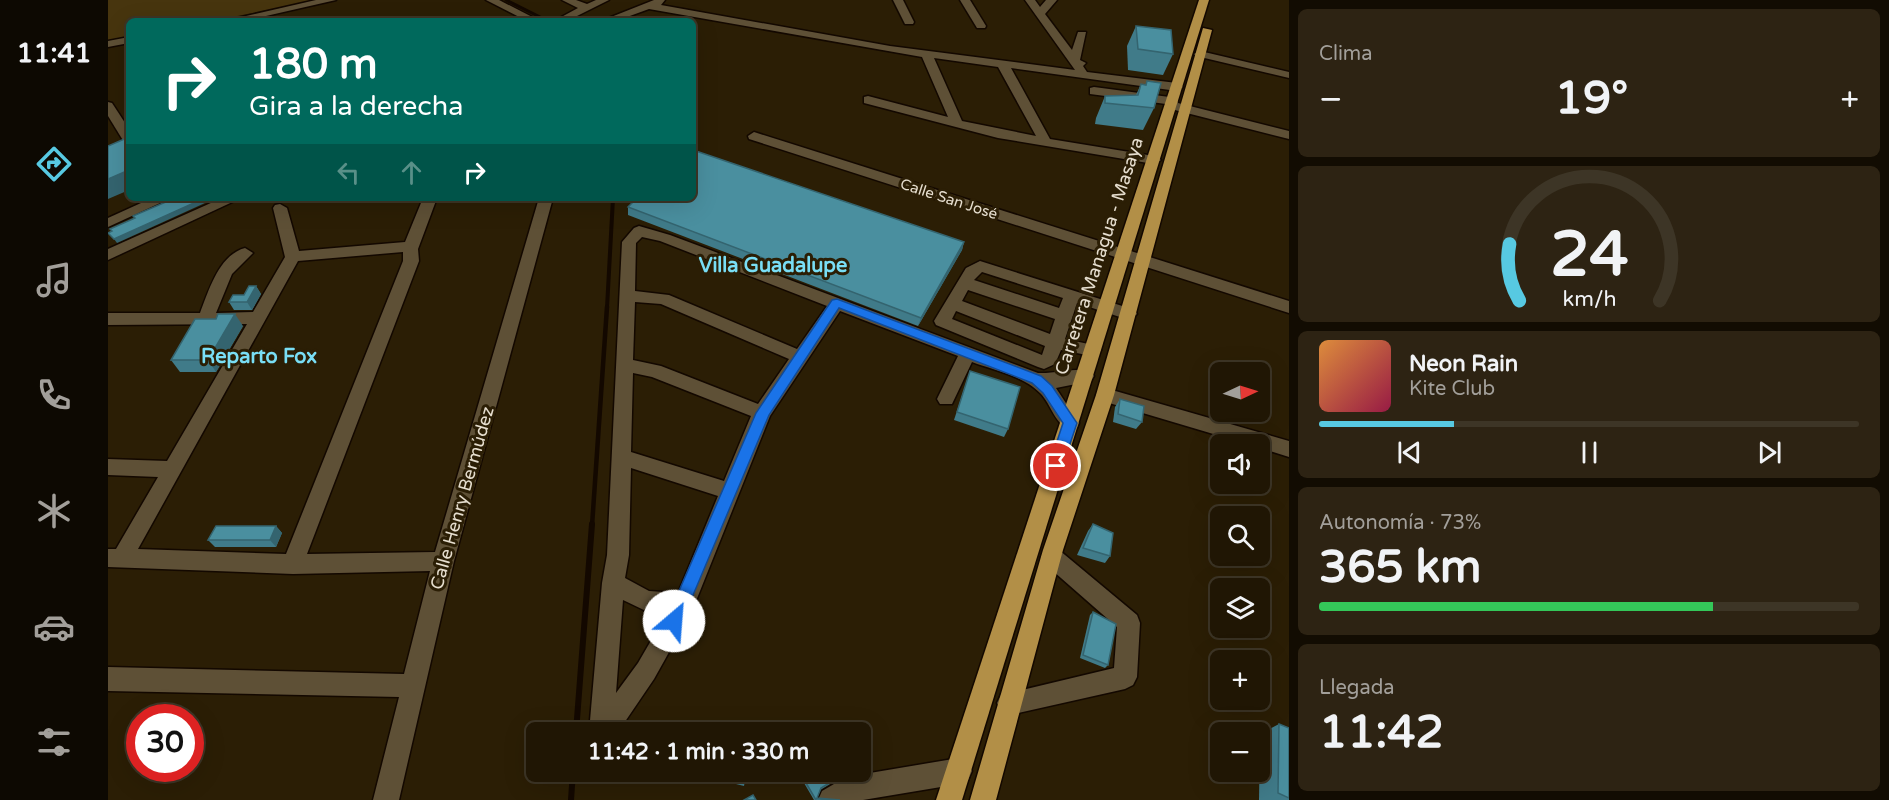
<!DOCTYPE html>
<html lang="es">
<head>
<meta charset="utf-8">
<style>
  :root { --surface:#201604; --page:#2d2313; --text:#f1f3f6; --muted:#a29f9a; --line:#3d3526; --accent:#57c9e2 }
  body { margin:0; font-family:"Varela Round",sans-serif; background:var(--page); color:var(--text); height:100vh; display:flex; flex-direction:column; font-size:22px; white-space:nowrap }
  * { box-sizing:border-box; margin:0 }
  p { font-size:20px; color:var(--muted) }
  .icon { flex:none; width:33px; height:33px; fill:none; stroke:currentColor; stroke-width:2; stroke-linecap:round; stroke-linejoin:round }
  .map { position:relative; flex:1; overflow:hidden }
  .side { display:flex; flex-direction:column; gap:9px; padding:9px; background:#120c02; width:600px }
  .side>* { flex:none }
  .banner { position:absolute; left:18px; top:18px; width:570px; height:183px; border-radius:9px; box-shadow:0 6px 24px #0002,0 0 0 2px var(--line); background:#00695c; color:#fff; overflow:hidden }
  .needle { width:39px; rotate:86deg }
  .buttons { position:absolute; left:1102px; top:362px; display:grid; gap:12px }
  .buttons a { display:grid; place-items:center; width:60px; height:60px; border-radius:9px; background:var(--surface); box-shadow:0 6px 24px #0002,0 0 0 2px var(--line); font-size:30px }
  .speed { position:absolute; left:18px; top:704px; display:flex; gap:12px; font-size:30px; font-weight:700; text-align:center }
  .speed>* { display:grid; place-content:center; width:78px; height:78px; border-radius:50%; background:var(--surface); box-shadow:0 6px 24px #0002,0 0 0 2px var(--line); line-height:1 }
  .speed .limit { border:9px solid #d22; background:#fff; color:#111 }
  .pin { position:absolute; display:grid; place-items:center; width:51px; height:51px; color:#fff; margin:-26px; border:3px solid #fff; border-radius:50%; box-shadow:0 2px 6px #0007 }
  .me { position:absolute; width:66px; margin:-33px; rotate:27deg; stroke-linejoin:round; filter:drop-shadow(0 0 4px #0008) }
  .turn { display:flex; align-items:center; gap:21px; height:126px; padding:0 24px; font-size:27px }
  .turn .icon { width:78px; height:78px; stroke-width:2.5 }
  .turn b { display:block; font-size:42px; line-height:51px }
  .lanes { display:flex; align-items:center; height:57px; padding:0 24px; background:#0003; justify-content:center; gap:30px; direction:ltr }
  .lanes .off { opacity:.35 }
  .big { font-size:45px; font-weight:800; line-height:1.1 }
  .side .widget { flex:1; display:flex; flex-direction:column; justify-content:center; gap:9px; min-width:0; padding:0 21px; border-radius:9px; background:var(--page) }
  .side .dial { align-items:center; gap:0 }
  .dial svg { height:156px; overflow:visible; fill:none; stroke:var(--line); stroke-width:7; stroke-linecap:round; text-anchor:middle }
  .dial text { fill:var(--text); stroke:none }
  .song { display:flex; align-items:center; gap:18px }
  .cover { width:72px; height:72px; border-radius:9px; background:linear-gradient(135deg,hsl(30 70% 55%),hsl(340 70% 35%)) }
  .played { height:6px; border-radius:3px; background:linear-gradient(90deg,var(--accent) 25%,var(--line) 25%) }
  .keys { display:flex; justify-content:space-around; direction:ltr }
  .heat { display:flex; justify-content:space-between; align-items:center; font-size:33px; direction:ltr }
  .charge { height:9px; border-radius:4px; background:linear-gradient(90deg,#34c759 73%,var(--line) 0) }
  .trip { position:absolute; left:418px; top:722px; width:345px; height:60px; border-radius:9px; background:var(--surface); box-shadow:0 6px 24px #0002,0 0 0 2px var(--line); font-weight:800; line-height:60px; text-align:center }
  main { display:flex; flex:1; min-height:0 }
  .tabs { display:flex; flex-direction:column; width:108px; justify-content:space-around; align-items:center; background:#0d0902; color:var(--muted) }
  .tabs .icon { width:42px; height:42px }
  .tabs .active { color:var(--accent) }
  .tabs b { font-size:27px; color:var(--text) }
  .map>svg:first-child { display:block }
</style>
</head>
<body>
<main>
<nav class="tabs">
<b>11:41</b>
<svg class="icon active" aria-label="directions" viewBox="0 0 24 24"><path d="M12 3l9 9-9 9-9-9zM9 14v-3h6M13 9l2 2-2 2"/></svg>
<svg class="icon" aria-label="music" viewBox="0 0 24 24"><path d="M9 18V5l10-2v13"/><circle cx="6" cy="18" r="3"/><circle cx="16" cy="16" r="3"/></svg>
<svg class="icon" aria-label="phone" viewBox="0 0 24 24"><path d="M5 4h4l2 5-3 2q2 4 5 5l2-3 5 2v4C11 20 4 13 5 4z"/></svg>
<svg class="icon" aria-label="climate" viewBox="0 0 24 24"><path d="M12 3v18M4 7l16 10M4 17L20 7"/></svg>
<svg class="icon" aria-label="car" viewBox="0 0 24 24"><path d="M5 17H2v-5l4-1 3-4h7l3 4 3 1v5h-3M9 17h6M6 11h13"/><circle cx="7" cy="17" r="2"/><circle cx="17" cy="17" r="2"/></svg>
<svg class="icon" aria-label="filters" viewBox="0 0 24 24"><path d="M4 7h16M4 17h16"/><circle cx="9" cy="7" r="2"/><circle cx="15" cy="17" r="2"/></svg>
</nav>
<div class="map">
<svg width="1181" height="800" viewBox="0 0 1181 800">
  <rect width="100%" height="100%" fill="#2b1e05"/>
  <polygon fill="#47350e" points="0,0 210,0 104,21 21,21 21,38 0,41"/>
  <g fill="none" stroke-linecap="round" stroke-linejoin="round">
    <polyline stroke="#130800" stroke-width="3" points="398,0 438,20"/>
    <polyline stroke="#130800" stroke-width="4" points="499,308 505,198"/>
    <polyline stroke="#130800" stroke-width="4.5" points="484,526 499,307"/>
    <g stroke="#130800" stroke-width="6">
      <polyline points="468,732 484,524"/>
      <polyline points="463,800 465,771"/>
    </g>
    <defs>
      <g id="minor">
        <polygon points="208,0 228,0 136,21 116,21"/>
        <polygon points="378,0 391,0 432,21 419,21"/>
        <polygon points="454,0 468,0 479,4 488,0 501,0 459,21 446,21 470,8"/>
        <path d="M546 0H557L553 5 782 46 967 70 917 0H927L932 7 938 0H949L937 14 964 50 970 32H978L972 60 978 63 975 66 979 72 1069 83 1075 87 1069 91 903 68 942 139 1046 156 1053 160 1046 164 890 138 756 103V97L760 96 840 117 814 57 541 9 508 21H493ZM826 58 890 67 928 136 854 121Z"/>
        <polygon points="785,0 795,0 806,22 805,24 797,24"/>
        <polygon points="852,0 862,0 878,26 877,28 869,28"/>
        <polygon points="21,37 21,43 0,47 0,41"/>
        <polygon points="1092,51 1181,72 1181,78 1088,56 1086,54"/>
        <polygon points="986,87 1069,98 1070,103 1181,131 1181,139 1059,108 1058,104 982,94 982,88"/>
        <polygon points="0,102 4,103 21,129 21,143 16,142 0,116"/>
        <polygon points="646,132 1181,301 1181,313 641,139 640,136"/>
        <polygon points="44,198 63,198 0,227 0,218"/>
        <polygon points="114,198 133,198 0,260 0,249"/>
        <path d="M315 198H329L310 249 311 261 199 554 327 552 431 198H445L346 561 291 800H265L291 697 0 691V667L296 674 322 571 185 574 0 567V549H8L50 477 0 475V459L59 461 139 324 0 325V313H92C101 290 111 255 137 248L145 253 124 274 108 313 145 312 177 257 165 208 167 205 172 204 179 208 191 251 297 242ZM295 252V261L178 554 30 549 190 261Z"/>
        <path d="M531 226 562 235 930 373C946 374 970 367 983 371L986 376 983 381 948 388 971 423 969 428C949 434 944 404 932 393 916 376 885 370 864 362L844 404H832L829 399 850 356 732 311 662 416 584 611 546 679 510 732H481L494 583 499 555 514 242 526 228ZM534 237 552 241 719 306 689 349 561 295 527 291 528 243ZM527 302 553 304 681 359 650 404 553 366 525 360ZM525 373 544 377 643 416 616 481 523 452ZM523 468 610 496 570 593 541 591 517 578 521 555ZM515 600 538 611 559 613 530 663 508 693Z"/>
        <path d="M872 261 1027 310 1029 314 1021 320 969 303 957 339 990 346 993 350 990 354 984 356 953 350 947 364 936 369 930 367 828 325 826 321 858 268ZM874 272 955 298 951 308 866 280ZM860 290 947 319 942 334 854 301ZM848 311 937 346 934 355 844 319Z"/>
        <polygon points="997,388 1181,441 1181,457 1152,448 1152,444 1139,444 991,400 988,395 991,390"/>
        <polygon points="944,548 951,550 1029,615 1032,623 1029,677 1025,685 1017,689 901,715 893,711 889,703 893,695 1006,668 1009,627 937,564 933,557 937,550"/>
        <polygon points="851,758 860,762 864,771 860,780 851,784 755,800 710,800 714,791 738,777"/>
      </g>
      <g id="highway">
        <polygon points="1091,0 1101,0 854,800 828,800"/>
        <polygon points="1095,28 1104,30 1006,395 955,550 888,800 862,800 935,550 988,395"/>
      </g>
    </defs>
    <use href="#minor" stroke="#130800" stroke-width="3"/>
    <use href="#highway" stroke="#130800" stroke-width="3"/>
    <use href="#minor" fill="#5e5036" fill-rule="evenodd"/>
    <use href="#highway" fill="#b28f47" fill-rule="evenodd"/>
  </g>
  <g fill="#407b89">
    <polygon points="1028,26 1065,54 1055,75 1020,70 1019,46"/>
    <polygon points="1033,84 1037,84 1046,108 1035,130 987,124 988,118 997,96 1028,95"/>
    <polygon points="520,207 856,242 854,250 810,326 520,215"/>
    <polygon points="148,286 153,294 144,310 126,310 121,302 136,295"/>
    <polygon points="135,326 108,372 72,372 63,360"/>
    <polygon points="862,371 900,429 896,437 846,420"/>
    <polygon points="1012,399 1034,422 1028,429 1005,422 1007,407"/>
    <polygon points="985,524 1002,556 997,563 969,555 980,531"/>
    <polygon points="168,526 174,533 168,547 107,547 100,540"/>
    <polygon points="985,612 1000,665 997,668 972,658 982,615"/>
    <polygon points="1171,724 1181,728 1181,800 1151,800 1152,734"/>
    <polygon points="618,771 639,771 636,786 616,781"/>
    <polygon points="689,771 716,771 722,784 712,790 709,798 732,800 706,800"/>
  </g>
  <g fill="#34646f">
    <polygon points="21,170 21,190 0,199 0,179"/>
    <polygon points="97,198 108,198 9,243 6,239"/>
    <polygon points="856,242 854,250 810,326 813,318"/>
    <polygon points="148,286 153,294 144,310 139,302"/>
    <polygon points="127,314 135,326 108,372 100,360"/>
    <polygon points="168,526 174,533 168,547 162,540"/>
  </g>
  <g fill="#4a8f9f" stroke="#34646f" stroke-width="1.5">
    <polygon points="1028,26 1063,30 1065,54 1030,49"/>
    <polygon points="1039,81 1053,83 1046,108 997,103 997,96 1030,95 1033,84 1038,85"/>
    <polygon points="21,137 21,170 0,179 0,146"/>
    <polygon points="585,150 856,242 813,318 520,207 529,198 585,198"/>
    <polygon points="67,198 97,198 6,239 0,233 4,231 2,229 27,218 25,216"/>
    <polygon points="141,286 148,286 139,302 121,302 125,295 136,295"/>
    <polygon points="110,314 127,314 100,360 63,360 87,319 108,319"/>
    <polygon points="862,371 912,387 900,429 849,412"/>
    <polygon points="1012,399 1036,406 1034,422 1010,414"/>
    <polygon points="985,524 1005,533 1002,556 975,548"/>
    <polygon points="108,526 168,526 162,540 100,540"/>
    <polygon points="985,612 1008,624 1000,665 975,655"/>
    <polygon points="1171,724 1181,728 1181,798 1170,793"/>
    <polygon points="618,771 639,771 637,782 617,777"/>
    <polygon points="691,771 716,771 723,782 713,788 709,798 732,800 708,800"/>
    <polygon points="645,795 648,800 636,800"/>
  </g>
  <polygon fill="#1a73e8" stroke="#114b97" stroke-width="1.5" points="729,299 933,376 944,386 969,423 953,471 943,471 941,466 955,423 935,393 924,383 731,308 661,415 572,626 566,629 560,626 558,621 648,413 724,300"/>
  <g text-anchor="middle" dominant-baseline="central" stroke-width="6" stroke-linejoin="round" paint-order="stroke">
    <g font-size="15" fill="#e6decf" stroke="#2b1e05">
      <text transform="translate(841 199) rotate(18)">Calle San José</text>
    </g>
    <g font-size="18" fill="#e6decf" stroke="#2b1e05">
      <text transform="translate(991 256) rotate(-72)">Carretera Managua - Masaya</text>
      <text transform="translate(354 498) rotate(-74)">Calle Henry Bermúdez</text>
    </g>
    <g font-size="20" font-weight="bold" fill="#79def5" stroke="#2b1e05">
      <text x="665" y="266">Villa Guadalupe</text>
      <text x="151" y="357">Reparto Fox</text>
    </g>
  </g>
</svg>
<div class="buttons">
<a><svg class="needle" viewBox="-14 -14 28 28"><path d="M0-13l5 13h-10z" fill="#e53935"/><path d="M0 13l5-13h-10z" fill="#a29f9a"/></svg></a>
<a><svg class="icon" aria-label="sound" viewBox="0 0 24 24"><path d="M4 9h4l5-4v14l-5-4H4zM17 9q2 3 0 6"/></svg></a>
<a><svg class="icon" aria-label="search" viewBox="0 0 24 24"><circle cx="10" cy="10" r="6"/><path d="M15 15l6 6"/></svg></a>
<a><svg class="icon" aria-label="layers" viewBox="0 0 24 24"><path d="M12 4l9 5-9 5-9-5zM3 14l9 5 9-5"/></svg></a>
<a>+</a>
<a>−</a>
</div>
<div class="speed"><div class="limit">30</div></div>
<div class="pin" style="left:948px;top:466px;background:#d93025"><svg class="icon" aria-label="arrive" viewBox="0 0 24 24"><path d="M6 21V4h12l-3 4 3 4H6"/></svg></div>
<svg class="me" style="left:566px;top:621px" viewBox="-20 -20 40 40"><circle r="19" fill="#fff"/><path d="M0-13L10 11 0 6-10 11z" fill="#1a73e8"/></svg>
<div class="trip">11:42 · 1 min · 330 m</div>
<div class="banner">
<div class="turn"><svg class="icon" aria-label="right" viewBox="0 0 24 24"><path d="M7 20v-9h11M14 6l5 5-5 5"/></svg><div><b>180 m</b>Gira a la derecha</div></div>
<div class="lanes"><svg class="icon off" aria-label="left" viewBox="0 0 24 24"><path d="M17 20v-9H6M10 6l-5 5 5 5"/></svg><svg class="icon off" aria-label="ahead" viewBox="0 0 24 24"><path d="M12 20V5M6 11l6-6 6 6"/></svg><svg class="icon" aria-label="right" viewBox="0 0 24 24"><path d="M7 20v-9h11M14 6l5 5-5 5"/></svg></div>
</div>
</div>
<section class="side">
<div class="widget"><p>Clima</p>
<div class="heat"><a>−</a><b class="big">19°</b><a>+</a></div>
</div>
<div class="widget dial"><svg viewBox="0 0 100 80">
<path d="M14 69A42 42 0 1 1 86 69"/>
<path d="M14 69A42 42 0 0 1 9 40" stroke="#57c9e2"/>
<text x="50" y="56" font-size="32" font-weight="700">24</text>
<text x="50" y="72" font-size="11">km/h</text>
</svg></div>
<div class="widget">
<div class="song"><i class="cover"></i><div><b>Neon Rain</b><p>Kite Club</p></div></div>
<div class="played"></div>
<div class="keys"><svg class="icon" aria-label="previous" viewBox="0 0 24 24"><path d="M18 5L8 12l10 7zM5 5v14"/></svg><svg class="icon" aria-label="pause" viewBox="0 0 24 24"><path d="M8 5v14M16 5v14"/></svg><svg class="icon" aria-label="next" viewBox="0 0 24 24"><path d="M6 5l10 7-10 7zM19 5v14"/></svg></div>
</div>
<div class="widget"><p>Autonomía · 73%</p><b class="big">365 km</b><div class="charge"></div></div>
<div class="widget"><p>Llegada</p><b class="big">11:42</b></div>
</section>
</main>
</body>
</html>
